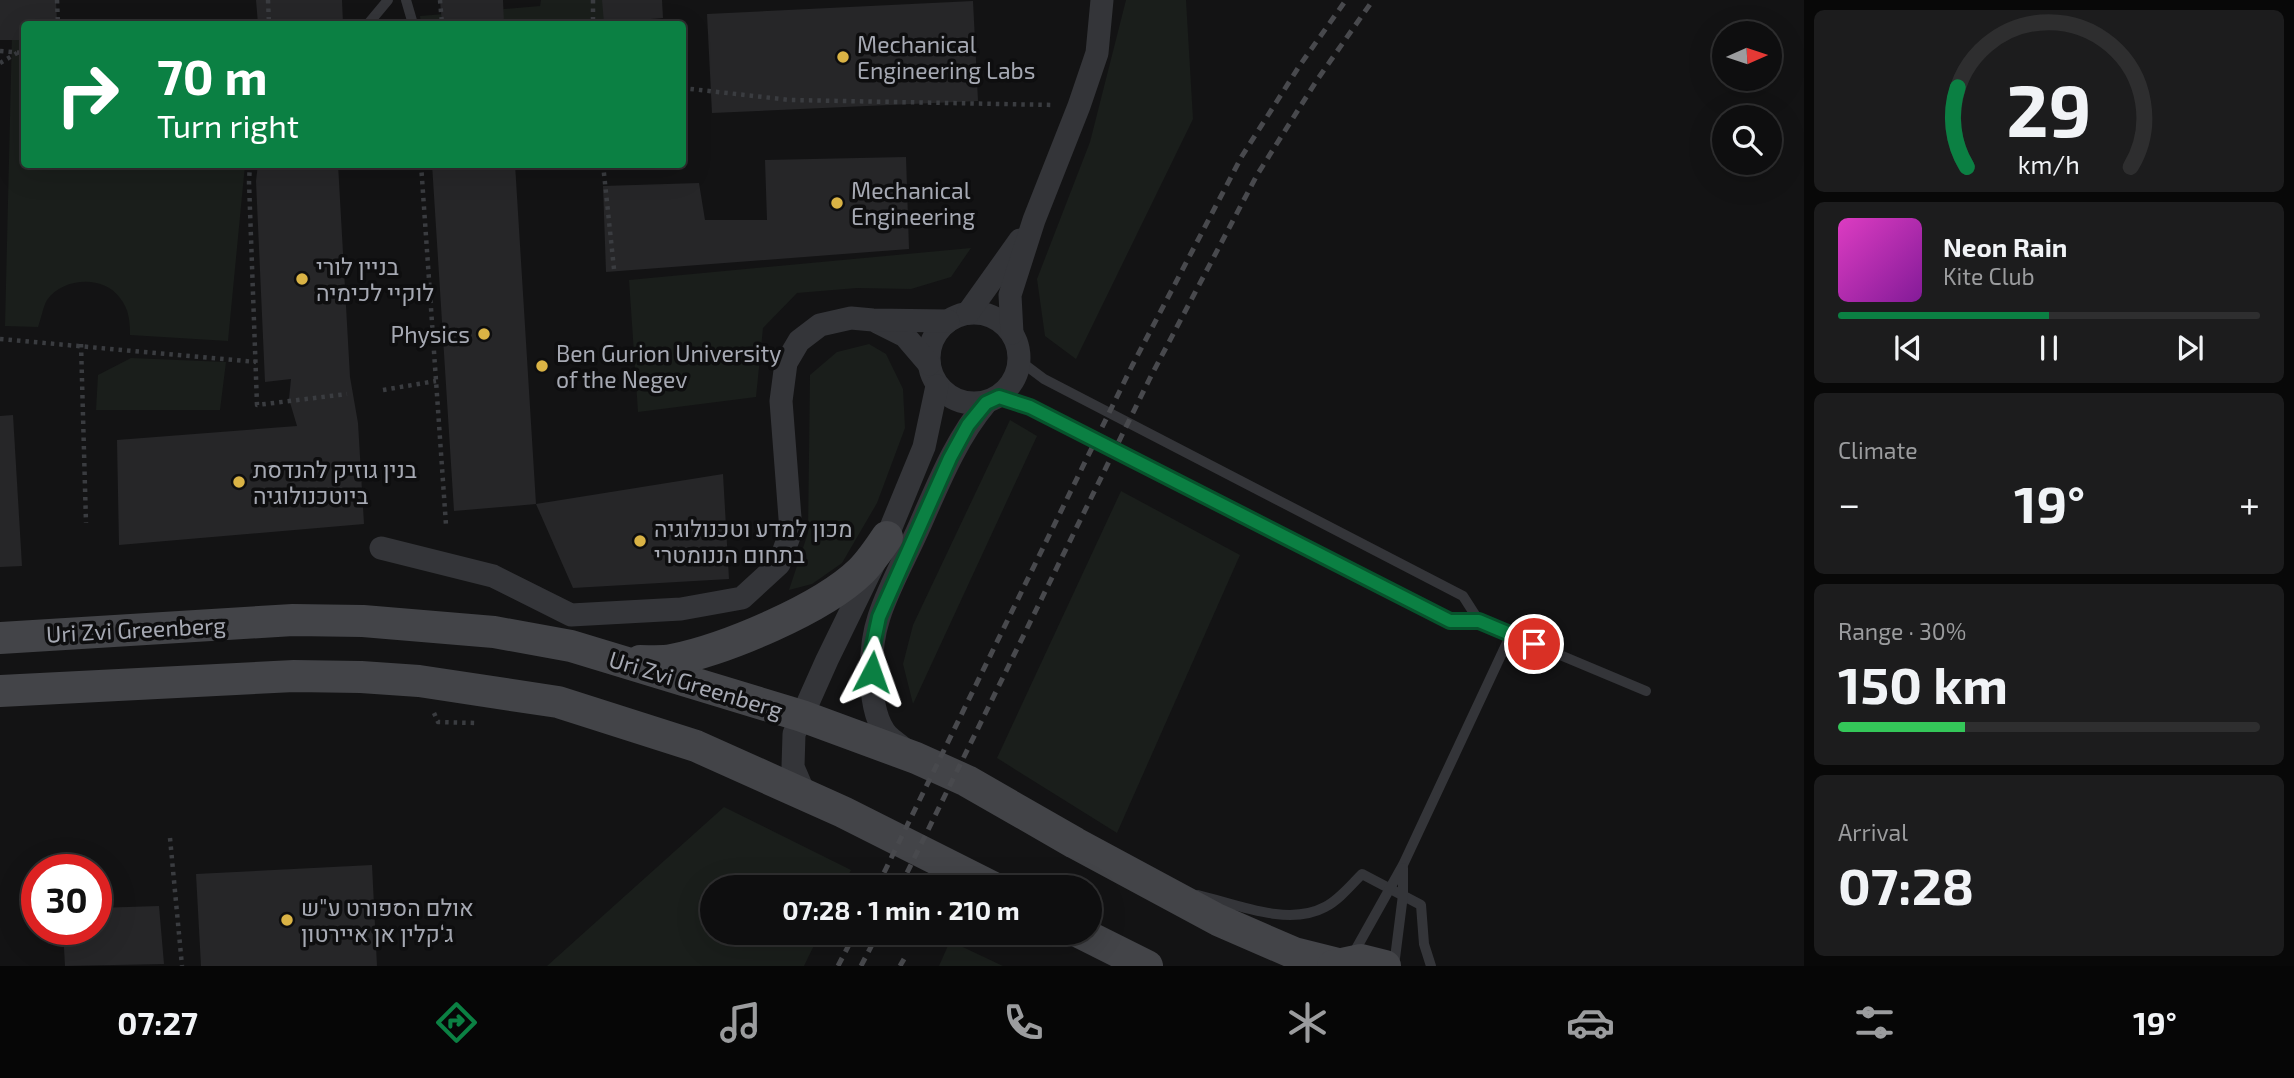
<!DOCTYPE html>
<html lang="en">
<head>
<meta charset="utf-8">
<style>
  :root { --surface:#0e0e0f; --page:#1c1c1d; --text:#f1f3f6; --muted:#9b9c9e; --line:#2e2e2f; --accent:#0b8043 }
  body { margin:0; font-family:"Exo 2",Heebo,sans-serif; background:var(--page); color:var(--text); height:100vh; display:flex; flex-direction:column; font-size:26px; white-space:nowrap }
  * { box-sizing:border-box; margin:0 }
  p { font-size:23px; color:var(--muted) }
  .icon { flex:none; width:38px; height:38px; fill:none; stroke:currentColor; stroke-width:2; stroke-linecap:round; stroke-linejoin:round }
  .map { position:relative; flex:1; overflow:hidden }
  .sheet { display:flex; flex-direction:column; gap:10px; padding:10px; background:#080808; width:490px }
  .sheet>* { flex:none }
  .banner { position:absolute; left:21px; top:21px; width:665px; height:147px; border-radius:7px; box-shadow:0 7px 28px #0002,0 0 0 2px var(--line); background:#0b8043; color:#fff; overflow:hidden }
  .needle { width:46px; rotate:87deg }
  .buttons { position:absolute; left:1712px; top:21px; display:grid; gap:14px }
  .buttons a { display:grid; place-items:center; width:70px; height:70px; border-radius:50%; background:var(--surface); box-shadow:0 7px 28px #0002,0 0 0 2px var(--line); font-size:35px }
  .speed { position:absolute; left:21px; top:854px; display:flex; gap:14px; font-size:35px; font-weight:700; text-align:center }
  .speed>* { display:grid; place-content:center; width:91px; height:91px; border-radius:50%; background:var(--surface); box-shadow:0 7px 28px #0002,0 0 0 2px var(--line); line-height:1 }
  .speed .limit { border:10px solid #d22; background:#fff; color:#111 }
  .pin { position:absolute; display:grid; place-items:center; width:60px; height:60px; color:#fff; margin:-30px; border:4px solid #fff; border-radius:50%; box-shadow:0 2px 7px #0007 }
  .me { position:absolute; width:77px; margin:-38px; rotate:4deg; stroke-linejoin:round; filter:drop-shadow(0 0 5px #0008) }
  .turn { display:flex; align-items:center; gap:24px; height:147px; padding:0 21px; font-size:32px }
  .turn .icon { width:91px; height:91px; stroke-width:2.5 }
  .turn b { display:block; font-size:49px; line-height:60px }
  .big { font-size:52px; font-weight:700; line-height:1.1 }
  .sheet .card { flex:1; display:flex; flex-direction:column; justify-content:center; gap:10px; min-width:0; padding:0 24px; border-radius:10px; background:var(--page) }
  .sheet .dial { align-items:center; gap:0 }
  .dial svg { height:182px; overflow:visible; fill:none; stroke:var(--line); stroke-width:7; stroke-linecap:round; text-anchor:middle }
  .dial text { fill:var(--text); stroke:none }
  .song { display:flex; align-items:center; gap:21px }
  .cover { width:84px; height:84px; border-radius:10px; background:linear-gradient(135deg,hsl(310 70% 55%),hsl(290 70% 35%)) }
  .played { height:7px; border-radius:4px; background:linear-gradient(90deg,var(--accent) 50%,var(--line) 50%) }
  .keys { display:flex; justify-content:space-around; direction:ltr }
  .heat { display:flex; justify-content:space-between; align-items:center; font-size:38px; direction:ltr }
  .charge { height:10px; border-radius:5px; background:linear-gradient(90deg,#34c759 30%,var(--line) 0) }
  .trip { position:absolute; left:700px; top:875px; width:402px; height:70px; border-radius:35px; background:var(--surface); box-shadow:0 7px 28px #0002,0 0 0 2px var(--line); font-weight:700; line-height:70px; text-align:center }
  .tabs { display:flex; height:112px; justify-content:space-around; align-items:center; background:#060606; color:var(--muted) }
  .tabs .icon { width:49px; height:49px }
  .tabs .active { color:var(--accent) }
  .tabs b { font-size:32px; color:var(--text) }
  main { display:flex; flex:1; min-height:0 }
  .map>svg:first-child { display:block }
</style>
</head>
<body>
<main>
<div class="map">
<svg width="1804" height="966" viewBox="0 0 1804 966">
  <rect width="100%" height="100%" fill="#131314"/>
  <g fill="#1a1e1b">
    <polygon points="541,0 617,0 619,24 421,24 420,16 540,6"/>
    <polygon points="1126,0 1186,0 1193,119 1076,359 1045,336 1037,279 1090,142"/>
    <path d="M12 34 24 36V164L245 165 228 341 130 335C130 321 129 309 120 298 104 275 63 277 47 300 43 307 41 319 38 327L5 326Z"/>
    <polygon points="971,248 951,277 911,289 857,288 797,293 763,328 756,397 638,412 629,280"/>
    <polygon points="869,344 886,354 903,389 905,428 877,503 842,563 812,584 789,590 808,533 810,375 837,352"/>
    <polygon points="131,358 226,362 220,410 96,410 98,375"/>
    <polygon points="1010,420 1037,436 913,704 903,664 913,625"/>
    <polygon points="1121,491 1240,555 1117,833 997,758"/>
    <polygon points="724,807 851,870 842,887 712,887 712,933 820,933 804,966 547,966"/>
    <polygon points="950,941 1003,966 939,966"/>
  </g>
  <g fill="#262628">
    <polygon points="0,0 56,0 57,24 24,24 24,40 0,40"/>
    <polygon points="256,0 342,0 343,24 258,24"/>
    <polygon points="440,0 503,0 504,24 442,24"/>
    <polygon points="602,0 662,0 663,18 604,23"/>
    <polygon points="973,1 978,101 712,113 707,14"/>
    <polygon points="906,157 909,249 606,272 603,186 699,183 705,220 767,220 765,160"/>
    <polygon points="258,164 338,164 350,377 358,423 364,524 119,545 117,440 297,426 289,399 291,379 265,382 256,181"/>
    <polygon points="432,164 515,164 536,504 723,474 729,579 573,588 536,504 454,511"/>
    <polygon points="13,415 22,566 0,567 0,416"/>
    <polygon points="372,865 377,966 201,966 196,874"/>
    <polygon points="159,906 164,964 65,966 63,929 96,929 96,908"/>
  </g>
  <g fill="none" stroke-linecap="round" stroke-linejoin="round">
    <g stroke="#3a3c40" stroke-width="4.5" stroke-dasharray="3.5 5" stroke-linecap="butt">
      <polyline points="57,0 58,24"/>
      <polyline points="268,0 269,24"/>
      <polyline points="440,0 442,24"/>
      <polyline points="593,0 593,24"/>
      <polyline points="0,51 24,53"/>
      <polyline points="0,63 17,53"/>
      <polyline points="682,88 790,100 1054,105"/>
      <polyline points="250,164 249,182 257,405 347,394"/>
      <polyline points="421,164 446,525"/>
      <polyline points="603,164 614,269"/>
      <polyline points="0,339 256,362"/>
      <polyline points="81,344 86,523"/>
      <polyline points="383,390 436,381"/>
      <polyline points="434,713 438,722 476,723 476,720"/>
      <polyline points="170,838 182,966"/>
    </g>
    <g stroke="#343539" stroke-width="10">
      <polyline points="406,0 413,24"/>
      <polyline points="368,24 388,0"/>
      <polyline points="1020,361 1044,379 1463,596 1479,621"/>
      <polyline points="999,397 1030,407 1450,621 1479,621 1646,691"/>
      <path d="M1198 895C1236 904 1288 927 1325 907 1339 900 1351 885 1362 874L1421 905 1424 944 1431 966"/>
      <polyline points="1352,956 1403,865 1511,634"/>
      <polyline points="1394,966 1403,895 1403,868"/>
    </g>
    <g stroke="#343539" stroke-width="23">
      <circle cx="974" cy="358" r="45"/>
      <polyline points="968,313 1020,240"/>
      <polyline points="879,323 905,336 929,364"/>
      <polyline points="1012,333 1010,295 1034,220 1079,106 1097,53 1102,0"/>
      <polyline points="381,548 493,576 571,615 681,609 742,598 779,564 791,531 781,401 786,363 799,341 820,325 851,318 873,320 948,321"/>
      <path d="M905 750C900 745 893 741 888 736 866 712 869 647 879 617 889 586 907 555 920 525 939 482 956 439 986 403"/>
      <polyline points="805,795 793,767 794,734 827,660 887,537 924,447 937,386"/>
    </g>
    <g stroke="#434448" stroke-width="32">
      <polyline points="0,638 293,620 363,621 494,632 571,646 802,716 916,758 967,781 1075,843 1218,920 1294,953 1338,964"/>
      <path d="M640 661C651 661 662 662 672 660 726 649 822 609 861 571 871 561 879 549 887 537"/>
      <polyline points="0,691 294,676 361,677 419,681 558,702 696,746 843,812 992,887"/>
      <polyline points="1081,933 1147,966"/>
      <polyline points="1333,966 1361,960 1385,966"/>
    </g>
    <g stroke="#48494d" stroke-width="5" stroke-dasharray="9 7" stroke-linecap="butt">
      <polyline points="877,887 1132,366 1242,156 1300,65 1346,0"/>
      <polyline points="900,887 1150,378 1257,175 1317,80 1373,0"/>
      <polyline points="838,966 855,933"/>
      <polyline points="861,966 878,933"/>
      <polyline points="900,966 904,959"/>
    </g>
  </g>
  <g fill="none" stroke-linecap="round" stroke-linejoin="round">
    <defs>
      <polyline id="route" points="872,672 872,650 879,617 950,458 968,425 986,403 999,397 1030,407 1450,621 1479,621 1534,644"/>
    </defs>
    <use href="#route" stroke="#07532c" stroke-width="18"/>
    <use href="#route" stroke="#0b8043" stroke-width="12"/>
  </g>
  <g fill="#dab345" stroke="#0e0e0f" stroke-width="2.5">
    <circle cx="843" cy="57" r="7"/>
    <circle cx="837" cy="203" r="7"/>
    <circle cx="302" cy="279" r="7"/>
    <circle cx="484" cy="334" r="7"/>
    <circle cx="542" cy="366" r="7"/>
    <circle cx="239" cy="482" r="7"/>
    <circle cx="640" cy="541" r="7"/>
    <circle cx="287" cy="920" r="7"/>
  </g>
  <g text-anchor="middle" dominant-baseline="central" stroke-width="7" stroke-linejoin="round" paint-order="stroke">
    <g font-size="23" fill="#a6a9b3" stroke="#0e0e0f" text-anchor="start">
      <text x="857" y="44">Mechanical<tspan x="857" dy="26">Engineering Labs</tspan></text>
      <text x="851" y="190">Mechanical<tspan x="851" dy="26">Engineering</tspan></text>
      <text x="316" y="266">בניין לורי<tspan x="316" dy="26">לוקיי לכימיה</tspan></text>
      <text x="470" y="334" text-anchor="end">Physics</text>
      <text x="556" y="353">Ben Gurion University<tspan x="556" dy="26">of the Negev</tspan></text>
      <text x="253" y="469">בנין גוזיק להנדסת<tspan x="253" dy="26">ביוטכנולוגיה</tspan></text>
      <text x="654" y="528">מכון למדע וטכנולוגיה<tspan x="654" dy="26">בתחום הננומטרי</tspan></text>
      <text x="301" y="907">אולם הספורט ע"ש<tspan x="301" dy="26">ג‘קלין אן איירטון</tspan></text>
    </g>
    <g font-size="23" fill="#a6a9b3" stroke="#0e0e0f">
      <text transform="translate(136 629) rotate(-3)">Uri Zvi Greenberg</text>
      <text transform="translate(696 684) rotate(17)">Uri Zvi Greenberg</text>
    </g>
  </g>
</svg>
<div class="buttons">
<a><svg class="needle" viewBox="-14 -14 28 28"><path d="M0-13l5 13h-10z" fill="#e53935"/><path d="M0 13l5-13h-10z" fill="#9b9c9e"/></svg></a>
<a><svg class="icon" aria-label="search" viewBox="0 0 24 24"><circle cx="10" cy="10" r="6"/><path d="M15 15l6 6"/></svg></a>
</div>
<div class="speed"><div class="limit">30</div></div>
<div class="pin" style="left:1534px;top:644px;background:#d93025"><svg class="icon" aria-label="arrive" viewBox="0 0 24 24"><path d="M6 21V4h12l-3 4 3 4H6"/></svg></div>
<svg class="me" style="left:872px;top:672px" viewBox="-20 -20 40 40"><path d="M0-17L14 15 0 8-14 15z" fill="#0b8043" stroke="#fff" stroke-width="4"/></svg>
<div class="trip">07:28 · 1 min · 210 m</div>
<div class="banner">
<div class="turn"><svg class="icon" aria-label="right" viewBox="0 0 24 24"><path d="M7 20v-9h11M14 6l5 5-5 5"/></svg><div><b>70 m</b>Turn right</div></div>
</div>
</div>
<section class="sheet">
<div class="card dial"><svg viewBox="0 0 100 80">
<path d="M14 69A42 42 0 1 1 86 69"/>
<path d="M14 69A42 42 0 0 1 10 34" stroke="#0b8043"/>
<text x="50" y="56" font-size="32" font-weight="700">29</text>
<text x="50" y="72" font-size="11">km/h</text>
</svg></div>
<div class="card">
<div class="song"><i class="cover"></i><div><b>Neon Rain</b><p>Kite Club</p></div></div>
<div class="played"></div>
<div class="keys"><svg class="icon" aria-label="previous" viewBox="0 0 24 24"><path d="M18 5L8 12l10 7zM5 5v14"/></svg><svg class="icon" aria-label="pause" viewBox="0 0 24 24"><path d="M8 5v14M16 5v14"/></svg><svg class="icon" aria-label="next" viewBox="0 0 24 24"><path d="M6 5l10 7-10 7zM19 5v14"/></svg></div>
</div>
<div class="card"><p>Climate</p>
<div class="heat"><a>−</a><b class="big">19°</b><a>+</a></div>
</div>
<div class="card"><p>Range · 30%</p><b class="big">150 km</b><div class="charge"></div></div>
<div class="card"><p>Arrival</p><b class="big">07:28</b></div>
</section>
</main>
<nav class="tabs">
<b>07:27</b>
<svg class="icon active" aria-label="directions" viewBox="0 0 24 24"><path d="M12 3l9 9-9 9-9-9zM9 14v-3h6M13 9l2 2-2 2"/></svg>
<svg class="icon" aria-label="music" viewBox="0 0 24 24"><path d="M9 18V5l10-2v13"/><circle cx="6" cy="18" r="3"/><circle cx="16" cy="16" r="3"/></svg>
<svg class="icon" aria-label="phone" viewBox="0 0 24 24"><path d="M5 4h4l2 5-3 2q2 4 5 5l2-3 5 2v4C11 20 4 13 5 4z"/></svg>
<svg class="icon" aria-label="climate" viewBox="0 0 24 24"><path d="M12 3v18M4 7l16 10M4 17L20 7"/></svg>
<svg class="icon" aria-label="car" viewBox="0 0 24 24"><path d="M5 17H2v-5l4-1 3-4h7l3 4 3 1v5h-3M9 17h6M6 11h13"/><circle cx="7" cy="17" r="2"/><circle cx="17" cy="17" r="2"/></svg>
<svg class="icon" aria-label="filters" viewBox="0 0 24 24"><path d="M4 7h16M4 17h16"/><circle cx="9" cy="7" r="2"/><circle cx="15" cy="17" r="2"/></svg>
<b>19°</b>
</nav>
</body>
</html>
